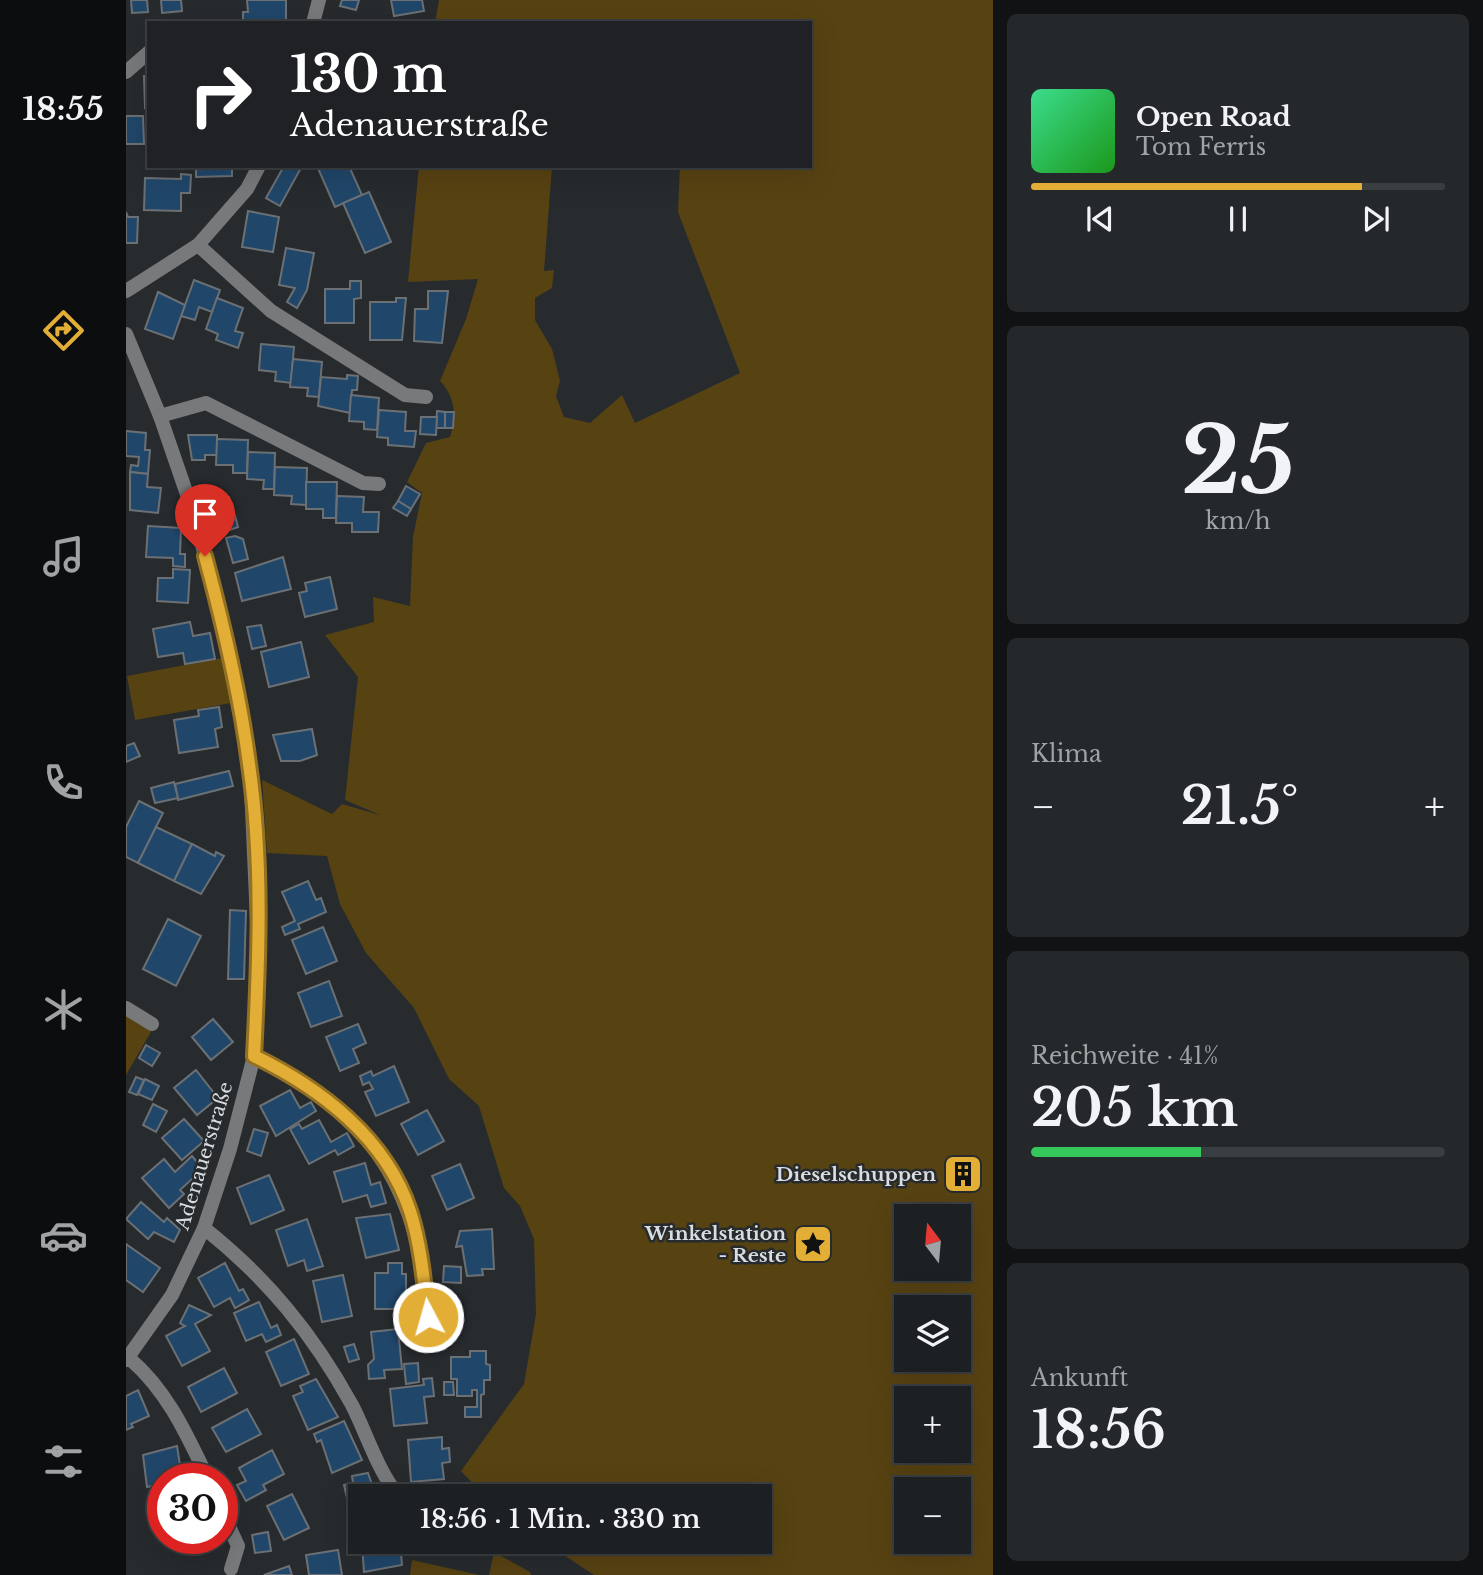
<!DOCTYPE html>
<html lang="de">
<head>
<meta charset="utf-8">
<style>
  :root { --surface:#1d2022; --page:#25282a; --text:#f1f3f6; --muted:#a0a3a5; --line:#3b3e40; --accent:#e3ae35 }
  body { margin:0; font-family:"Libre Baskerville",serif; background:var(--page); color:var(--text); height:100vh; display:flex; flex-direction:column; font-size:26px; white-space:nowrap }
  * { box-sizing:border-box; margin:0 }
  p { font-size:23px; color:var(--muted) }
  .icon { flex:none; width:38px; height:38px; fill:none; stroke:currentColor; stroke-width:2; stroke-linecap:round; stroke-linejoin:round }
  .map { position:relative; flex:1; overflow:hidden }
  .side { display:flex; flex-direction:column; gap:14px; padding:14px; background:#101213; width:490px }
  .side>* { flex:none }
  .banner { position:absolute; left:21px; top:21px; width:665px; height:147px; border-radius:0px; box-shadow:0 7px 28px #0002,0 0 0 2px var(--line); background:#202124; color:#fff; overflow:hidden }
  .needle { width:46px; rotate:344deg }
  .buttons { position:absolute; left:768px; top:1204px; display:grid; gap:14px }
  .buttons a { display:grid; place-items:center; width:77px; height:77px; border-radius:0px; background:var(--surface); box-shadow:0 7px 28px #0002,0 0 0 2px var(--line); font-size:35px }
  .speed { position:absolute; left:21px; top:1463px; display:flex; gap:14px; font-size:35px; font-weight:700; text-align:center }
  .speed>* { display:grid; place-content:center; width:91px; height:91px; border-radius:50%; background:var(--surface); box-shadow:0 7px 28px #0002,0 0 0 2px var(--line); line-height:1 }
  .speed .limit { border:10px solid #d22; background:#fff; color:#111 }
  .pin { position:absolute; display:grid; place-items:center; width:60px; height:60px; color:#fff; margin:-72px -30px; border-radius:50% 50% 50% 0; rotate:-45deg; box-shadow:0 0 7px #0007 }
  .pin .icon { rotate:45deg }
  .me { position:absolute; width:77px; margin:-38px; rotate:354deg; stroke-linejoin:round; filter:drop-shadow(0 0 5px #0008) }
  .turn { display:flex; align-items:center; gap:24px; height:147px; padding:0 28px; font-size:32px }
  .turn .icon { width:91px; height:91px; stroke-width:2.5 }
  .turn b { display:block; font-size:49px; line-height:60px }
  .big { font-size:52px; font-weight:600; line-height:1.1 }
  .side .card { flex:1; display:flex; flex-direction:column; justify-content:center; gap:10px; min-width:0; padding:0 24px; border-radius:10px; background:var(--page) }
  .side .dial { align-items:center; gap:0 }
  .dial b { font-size:91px; line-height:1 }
  .song { display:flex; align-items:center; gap:21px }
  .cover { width:84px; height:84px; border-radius:10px; background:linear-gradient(135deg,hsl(150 70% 55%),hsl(120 70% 35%)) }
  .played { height:7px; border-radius:4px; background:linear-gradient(90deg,var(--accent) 80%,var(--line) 80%) }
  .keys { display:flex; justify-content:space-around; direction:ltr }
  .heat { display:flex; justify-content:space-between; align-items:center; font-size:38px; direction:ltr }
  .charge { height:10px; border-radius:5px; background:linear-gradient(90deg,#34c759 41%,var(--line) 0) }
  .trip { position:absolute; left:222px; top:1484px; width:424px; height:70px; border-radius:0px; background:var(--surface); box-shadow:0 7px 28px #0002,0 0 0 2px var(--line); font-weight:600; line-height:70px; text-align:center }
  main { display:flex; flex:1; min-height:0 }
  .tab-bar { display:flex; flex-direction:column; width:126px; justify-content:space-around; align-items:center; background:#0c0d0e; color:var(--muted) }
  .tab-bar .icon { width:49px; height:49px }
  .tab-bar .selected { color:var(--accent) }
  .tab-bar b { font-size:32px; color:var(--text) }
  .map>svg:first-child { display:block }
</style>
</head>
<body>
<main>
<nav class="tab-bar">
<b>18:55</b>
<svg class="icon selected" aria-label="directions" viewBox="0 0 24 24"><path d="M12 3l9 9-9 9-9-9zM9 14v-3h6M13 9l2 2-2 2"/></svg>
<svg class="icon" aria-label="music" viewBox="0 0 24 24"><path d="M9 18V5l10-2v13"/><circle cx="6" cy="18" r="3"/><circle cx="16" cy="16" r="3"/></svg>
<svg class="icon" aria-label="phone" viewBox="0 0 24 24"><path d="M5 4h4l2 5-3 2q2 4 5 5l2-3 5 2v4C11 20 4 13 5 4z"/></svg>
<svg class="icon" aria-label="climate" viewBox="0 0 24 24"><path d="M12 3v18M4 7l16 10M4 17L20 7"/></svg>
<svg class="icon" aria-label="car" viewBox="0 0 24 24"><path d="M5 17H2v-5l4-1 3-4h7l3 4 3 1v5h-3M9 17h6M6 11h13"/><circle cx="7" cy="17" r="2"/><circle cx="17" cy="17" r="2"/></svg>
<svg class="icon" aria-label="filters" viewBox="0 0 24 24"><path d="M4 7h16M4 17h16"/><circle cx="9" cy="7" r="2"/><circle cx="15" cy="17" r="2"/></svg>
</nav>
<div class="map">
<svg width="867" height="1575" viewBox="0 0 867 1575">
  <rect width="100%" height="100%" fill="#272b2e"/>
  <g fill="#574212" fill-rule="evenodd">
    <path d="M313 0H867V1575H468L418 1542H634V1496H359L335 1471 398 1384 410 1314 408 1239 394 1206 378 1188 353 1106 323 1079 288 1008 240 953 214 904 201 856 141 853 136 780 206 814 216 804 254 815 219 800 232 677 199 635 248 622 247 597 284 606 287 537 296 493 281 482 300 443 324 437C331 417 329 396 314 381L340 319 352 279 282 282 293 166H426L418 271 428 270 426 288 409 298V320L426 349 434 381 430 396 438 417 464 423 496 395 509 423 614 373 552 212 554 166H684V23H309ZM780 1216H833V1269H780ZM780 1307H833V1360H780ZM780 1398H833V1451H780ZM780 1489H833V1542H780Z"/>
    <polygon points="96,658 105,703 9,720 1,676"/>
    <polygon points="0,1015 26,1030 0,1075"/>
    <polygon points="368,1552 404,1572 405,1575 363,1575"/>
    <polygon points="286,1560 353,1575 284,1575"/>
  </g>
  <g fill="#204669" stroke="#6b7075" stroke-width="2">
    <polygon points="5,0 21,0 22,12 6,13"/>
    <polygon points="35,0 55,0 56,11 36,13"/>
    <polygon points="121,0 160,0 160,23 117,23 117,12 122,12"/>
    <polygon points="216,0 233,0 230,10 214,6"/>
    <polygon points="265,0 296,0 298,11 268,16"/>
    <polygon points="18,76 23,76 23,107 19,108"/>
    <polygon points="0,116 17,116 18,144 0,144"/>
    <polygon points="70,166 106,166 106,176 70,177"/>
    <polygon points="158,166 176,166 154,206 140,198"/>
    <polygon points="191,166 223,166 236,195 209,207"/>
    <polygon points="55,174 65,175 64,193 55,193 55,211 18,210 19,178 55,179"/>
    <polygon points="243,192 265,242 239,253 217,203"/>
    <polygon points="122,211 153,217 147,252 116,247"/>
    <polygon points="0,212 2,217 12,217 11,243 0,243"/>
    <polygon points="160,248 188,253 181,290 171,308 161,302 169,288 153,285"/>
    <polygon points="68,280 94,290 86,312 73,307 69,320 55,316"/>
    <polygon points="224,281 235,281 235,298 228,299 228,323 199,323 199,289 224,289"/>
    <polygon points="302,291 322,291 316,343 288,341 289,309 302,309"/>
    <polygon points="32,292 59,305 47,339 19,329"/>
    <polygon points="91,298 117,308 109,331 117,333 112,348 90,340 92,334 80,329"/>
    <polygon points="270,298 280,298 276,340 244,340 244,302 270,302"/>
    <polygon points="135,344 168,347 165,383 149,381 150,372 133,370"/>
    <polygon points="167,359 196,362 193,397 181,396 182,388 164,387"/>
    <polygon points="221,375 232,376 231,390 226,390 224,413 192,406 195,377 221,379"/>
    <polygon points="225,395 253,398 251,430 238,429 238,422 223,421"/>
    <polygon points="253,410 280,412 279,431 290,431 288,447 262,445 262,438 251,437"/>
    <polygon points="311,411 319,412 319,428 310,428"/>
    <polygon points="319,412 328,412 327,428 319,428"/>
    <polygon points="295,417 311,417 310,435 294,434"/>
    <polygon points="0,431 20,433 19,450 24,450 22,474 4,472 5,465 12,466 13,457 0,456"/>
    <polygon points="62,435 91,435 91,455 79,455 79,460 66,460"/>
    <polygon points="91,439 122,440 121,473 107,473 107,465 90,465"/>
    <polygon points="122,452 149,453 148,489 137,489 138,480 121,479"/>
    <polygon points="149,467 181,468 180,505 165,504 166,496 148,495"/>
    <polygon points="4,472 22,474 21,487 35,488 32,513 4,510"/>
    <polygon points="180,482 211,482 210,518 197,518 197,509 180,509"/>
    <polygon points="280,486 294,494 285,509 272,501"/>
    <polygon points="211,496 238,497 237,512 253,512 252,532 226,532 226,523 210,523"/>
    <polygon points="103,497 105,504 90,509 88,502"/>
    <polygon points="272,501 285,509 281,516 267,508"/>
    <polygon points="105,504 108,512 93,517 90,509"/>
    <polygon points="108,512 110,519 95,524 93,517"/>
    <polygon points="110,519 112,527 98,532 95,524"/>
    <polygon points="22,526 55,528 54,554 59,554 59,567 47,566 47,558 20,557"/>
    <polygon points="109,536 117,539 122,559 107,563 100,538"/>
    <polygon points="157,557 165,589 116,601 109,573"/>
    <polygon points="47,569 64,570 62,603 31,601 32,578 47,578"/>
    <polygon points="204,577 211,609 179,617 173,593 181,591 179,583"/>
    <polygon points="64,622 67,636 84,633 89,659 59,664 57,653 32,657 27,629"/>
    <polygon points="135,625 140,646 126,649 121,627"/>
    <polygon points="175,642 183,677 143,687 135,652"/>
    <polygon points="93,707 96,727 89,729 92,747 53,753 48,720 73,716 72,710"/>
    <polygon points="186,729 191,755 174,761 155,761 147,735"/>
    <polygon points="8,743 14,756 0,762 0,746"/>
    <polygon points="103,771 107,786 52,800 49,784"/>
    <polygon points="48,782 52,798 29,803 25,788"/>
    <polygon points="13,801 37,813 12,863 0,857 0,827"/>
    <polygon points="30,827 66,844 48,881 12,863"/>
    <polygon points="66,844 89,856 90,852 98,856 75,894 48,881"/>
    <polygon points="182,881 190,900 195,898 200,912 172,924 174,929 159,935 156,927 169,921 156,892"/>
    <polygon points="104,910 120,911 118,979 102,979"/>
    <polygon points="42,919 75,936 50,986 17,969"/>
    <polygon points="197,927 211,961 180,974 166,940"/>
    <polygon points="203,981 216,1016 185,1027 172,993"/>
    <polygon points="87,1019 107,1042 85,1060 66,1037"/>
    <polygon points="232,1024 240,1043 227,1049 233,1063 214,1071 200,1037"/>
    <polygon points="20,1045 34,1053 26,1066 13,1058"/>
    <polygon points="268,1066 283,1102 250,1116 239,1092 247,1089 243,1082 237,1085 234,1076 245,1071 247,1076"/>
    <polygon points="70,1070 92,1098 71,1115 48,1088"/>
    <polygon points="10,1077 18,1080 11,1095 3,1092"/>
    <polygon points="19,1079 33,1086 26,1100 12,1094"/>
    <polygon points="164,1090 174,1108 185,1102 190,1111 150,1136 134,1106"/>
    <polygon points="27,1104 41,1111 30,1132 17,1125"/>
    <polygon points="301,1110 318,1141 292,1155 275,1124"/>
    <polygon points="58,1119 78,1141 56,1160 36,1138"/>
    <polygon points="193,1120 205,1142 221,1133 228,1146 212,1155 209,1150 183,1164 164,1129 173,1124 176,1129"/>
    <polygon points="128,1129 142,1133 135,1156 121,1151"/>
    <polygon points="66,1156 77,1169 54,1190 58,1194 43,1208 16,1178 38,1159 49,1172"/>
    <polygon points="239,1163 245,1185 254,1182 260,1203 245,1207 241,1195 217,1202 208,1172"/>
    <polygon points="334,1164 348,1198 321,1210 306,1176"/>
    <polygon points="143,1175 158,1210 125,1224 111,1188"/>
    <polygon points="15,1202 38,1222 41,1218 54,1230 48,1242 28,1232 22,1239 0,1219"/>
    <polygon points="264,1214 273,1250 240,1258 230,1218"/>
    <polygon points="181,1219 197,1266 181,1271 178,1260 162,1266 150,1230"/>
    <polygon points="366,1229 368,1269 356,1269 357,1275 341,1276 336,1246 330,1247 334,1231"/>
    <polygon points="0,1244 34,1268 17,1292 0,1280"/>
    <polygon points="99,1263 113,1291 117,1289 123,1300 109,1308 104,1298 88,1307 72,1278"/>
    <polygon points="262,1263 276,1263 276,1274 280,1274 280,1309 249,1309 249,1273 262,1273"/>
    <polygon points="318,1266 335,1267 335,1283 317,1282"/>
    <polygon points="217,1275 226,1316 196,1322 187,1281"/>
    <polygon points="133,1302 145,1328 151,1325 155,1335 140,1342 136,1334 120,1341 108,1313"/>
    <polygon points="63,1305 85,1315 69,1324 84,1351 56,1366 40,1336 59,1326 54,1323"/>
    <polygon points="272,1329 276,1369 258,1370 259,1378 243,1379 242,1365 248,1359 245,1332"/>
    <polygon points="168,1339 183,1374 155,1386 140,1352"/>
    <polygon points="228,1344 233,1359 223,1362 218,1347"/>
    <polygon points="344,1351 360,1351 360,1364 364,1365 364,1380 358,1380 358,1394 355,1395 355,1417 339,1417 339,1407 351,1407 351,1390 346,1390 346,1396 331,1396 331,1379 325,1379 325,1357 344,1357"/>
    <polygon points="292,1363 293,1382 280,1384 278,1364"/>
    <polygon points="98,1368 111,1393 75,1412 62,1387"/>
    <polygon points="306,1378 308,1396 298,1397 301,1423 268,1426 264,1389 298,1385 297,1379"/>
    <polygon points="190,1379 212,1417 182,1430 167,1396 177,1392 174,1386"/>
    <polygon points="318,1382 327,1382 328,1395 318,1395"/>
    <polygon points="12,1390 23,1416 5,1424 7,1427 0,1430 0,1396"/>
    <polygon points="121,1409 135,1434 100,1452 86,1428"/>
    <polygon points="218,1421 236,1460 206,1473 195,1440 191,1442 188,1434"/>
    <polygon points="316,1437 316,1449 323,1448 324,1462 316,1463 318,1479 285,1482 282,1440"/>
    <polygon points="51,1446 56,1478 37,1479 36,1484 21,1487 17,1455"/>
    <polygon points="146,1450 158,1474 137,1485 140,1490 120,1501 111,1485 120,1481 113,1468"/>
    <polygon points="242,1473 250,1496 234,1496 234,1517 226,1519 218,1485 227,1483 226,1476"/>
    <polygon points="295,1489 317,1489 313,1496 295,1496"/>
    <polygon points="166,1494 183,1528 158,1540 141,1506"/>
    <polygon points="142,1532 145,1551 129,1553 126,1535"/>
    <polygon points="250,1542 274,1542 276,1565 238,1572 236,1545"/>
    <polygon points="322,1542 353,1542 351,1549"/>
    <polygon points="212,1550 216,1575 183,1575 180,1555"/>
    <polygon points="163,1566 166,1575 138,1575"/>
  </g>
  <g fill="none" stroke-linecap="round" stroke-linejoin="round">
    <g stroke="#77797b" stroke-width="14">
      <polyline points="187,23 193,0"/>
      <polyline points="0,72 23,52"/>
      <polyline points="72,245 145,311 279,395 300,397"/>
      <polyline points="0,291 72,245 121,189 133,166"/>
      <polyline points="0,334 34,416 66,509 92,603 124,765 133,965 128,1056 104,1149 78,1228 46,1295 0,1360"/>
      <polyline points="34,416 80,403 237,483 253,484"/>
      <polyline points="0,1008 26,1024"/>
      <path d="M128 1056C214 1098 270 1152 292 1247 300 1278 303 1311 296 1342"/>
      <path d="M78 1228C141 1278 187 1334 226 1405 240 1432 253 1474 273 1496"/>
      <path d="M3 1358C41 1390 61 1435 82 1479"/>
      <polyline points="96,1511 112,1546 105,1569"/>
    </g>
  </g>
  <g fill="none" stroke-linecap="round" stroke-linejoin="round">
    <defs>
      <path id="route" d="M79 556C97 623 114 694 123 764 137 860 133 960 128 1056 194 1088 260 1138 284 1211 295 1245 298 1282 302 1317"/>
    </defs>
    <use href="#route" stroke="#947122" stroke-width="18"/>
    <use href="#route" stroke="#e3ae35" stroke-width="12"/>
  </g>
  <defs>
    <symbol id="building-square" viewBox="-11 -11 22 22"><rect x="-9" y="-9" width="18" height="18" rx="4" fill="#e3ae35" stroke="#272b2e"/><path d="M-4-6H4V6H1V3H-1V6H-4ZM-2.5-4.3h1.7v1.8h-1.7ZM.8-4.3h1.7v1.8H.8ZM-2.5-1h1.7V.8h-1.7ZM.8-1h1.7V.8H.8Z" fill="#111"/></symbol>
    <symbol id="sight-square" viewBox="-11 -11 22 22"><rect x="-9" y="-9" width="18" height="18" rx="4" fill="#e3ae35" stroke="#272b2e"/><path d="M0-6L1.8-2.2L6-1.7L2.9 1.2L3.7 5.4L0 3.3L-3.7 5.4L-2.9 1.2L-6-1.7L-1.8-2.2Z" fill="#111"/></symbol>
  </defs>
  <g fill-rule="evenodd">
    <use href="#building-square" x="815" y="1152" width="44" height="44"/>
    <use href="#sight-square" x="665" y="1222" width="44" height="44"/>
  </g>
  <g text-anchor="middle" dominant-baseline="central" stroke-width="5" stroke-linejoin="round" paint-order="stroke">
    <g font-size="19" fill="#dadde0" stroke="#272b2e">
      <text transform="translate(78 1156) rotate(-73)">Adenauerstraße</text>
    </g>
    <g font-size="19" font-weight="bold" fill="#dadde0" stroke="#272b2e" text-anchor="end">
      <text x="810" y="1174">Dieselschuppen</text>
      <text x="660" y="1233">Winkelstation<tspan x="660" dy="22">- Reste</tspan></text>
    </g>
  </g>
</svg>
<div class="buttons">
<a><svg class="needle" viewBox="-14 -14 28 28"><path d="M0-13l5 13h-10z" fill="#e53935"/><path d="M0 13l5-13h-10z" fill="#a0a3a5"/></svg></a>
<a><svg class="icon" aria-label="layers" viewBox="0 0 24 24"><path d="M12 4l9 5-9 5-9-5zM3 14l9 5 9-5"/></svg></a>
<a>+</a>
<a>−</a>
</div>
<div class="speed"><div class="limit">30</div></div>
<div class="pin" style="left:79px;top:556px;background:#d93025"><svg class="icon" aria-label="arrive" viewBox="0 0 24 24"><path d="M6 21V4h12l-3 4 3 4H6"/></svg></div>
<svg class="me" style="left:302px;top:1317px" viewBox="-20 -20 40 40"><circle r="17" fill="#e3ae35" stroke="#fff" stroke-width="3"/><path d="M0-11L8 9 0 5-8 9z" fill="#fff"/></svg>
<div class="trip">18:56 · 1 Min. · 330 m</div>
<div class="banner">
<div class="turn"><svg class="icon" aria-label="right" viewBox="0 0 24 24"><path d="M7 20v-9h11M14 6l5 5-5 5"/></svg><div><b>130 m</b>Adenauerstraße</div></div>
</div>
</div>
<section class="side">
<div class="card">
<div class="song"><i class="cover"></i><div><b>Open Road</b><p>Tom Ferris</p></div></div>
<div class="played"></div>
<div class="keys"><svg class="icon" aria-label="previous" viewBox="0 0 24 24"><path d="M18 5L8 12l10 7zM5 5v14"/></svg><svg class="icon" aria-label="pause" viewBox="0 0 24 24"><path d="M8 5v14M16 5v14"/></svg><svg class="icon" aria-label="next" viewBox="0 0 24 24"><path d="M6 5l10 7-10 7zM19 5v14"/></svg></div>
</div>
<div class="card dial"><b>25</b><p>km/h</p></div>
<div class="card"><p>Klima</p>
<div class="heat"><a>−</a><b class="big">21.5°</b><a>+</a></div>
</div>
<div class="card"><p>Reichweite · 41%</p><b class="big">205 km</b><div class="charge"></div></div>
<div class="card"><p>Ankunft</p><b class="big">18:56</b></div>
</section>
</main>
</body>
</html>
